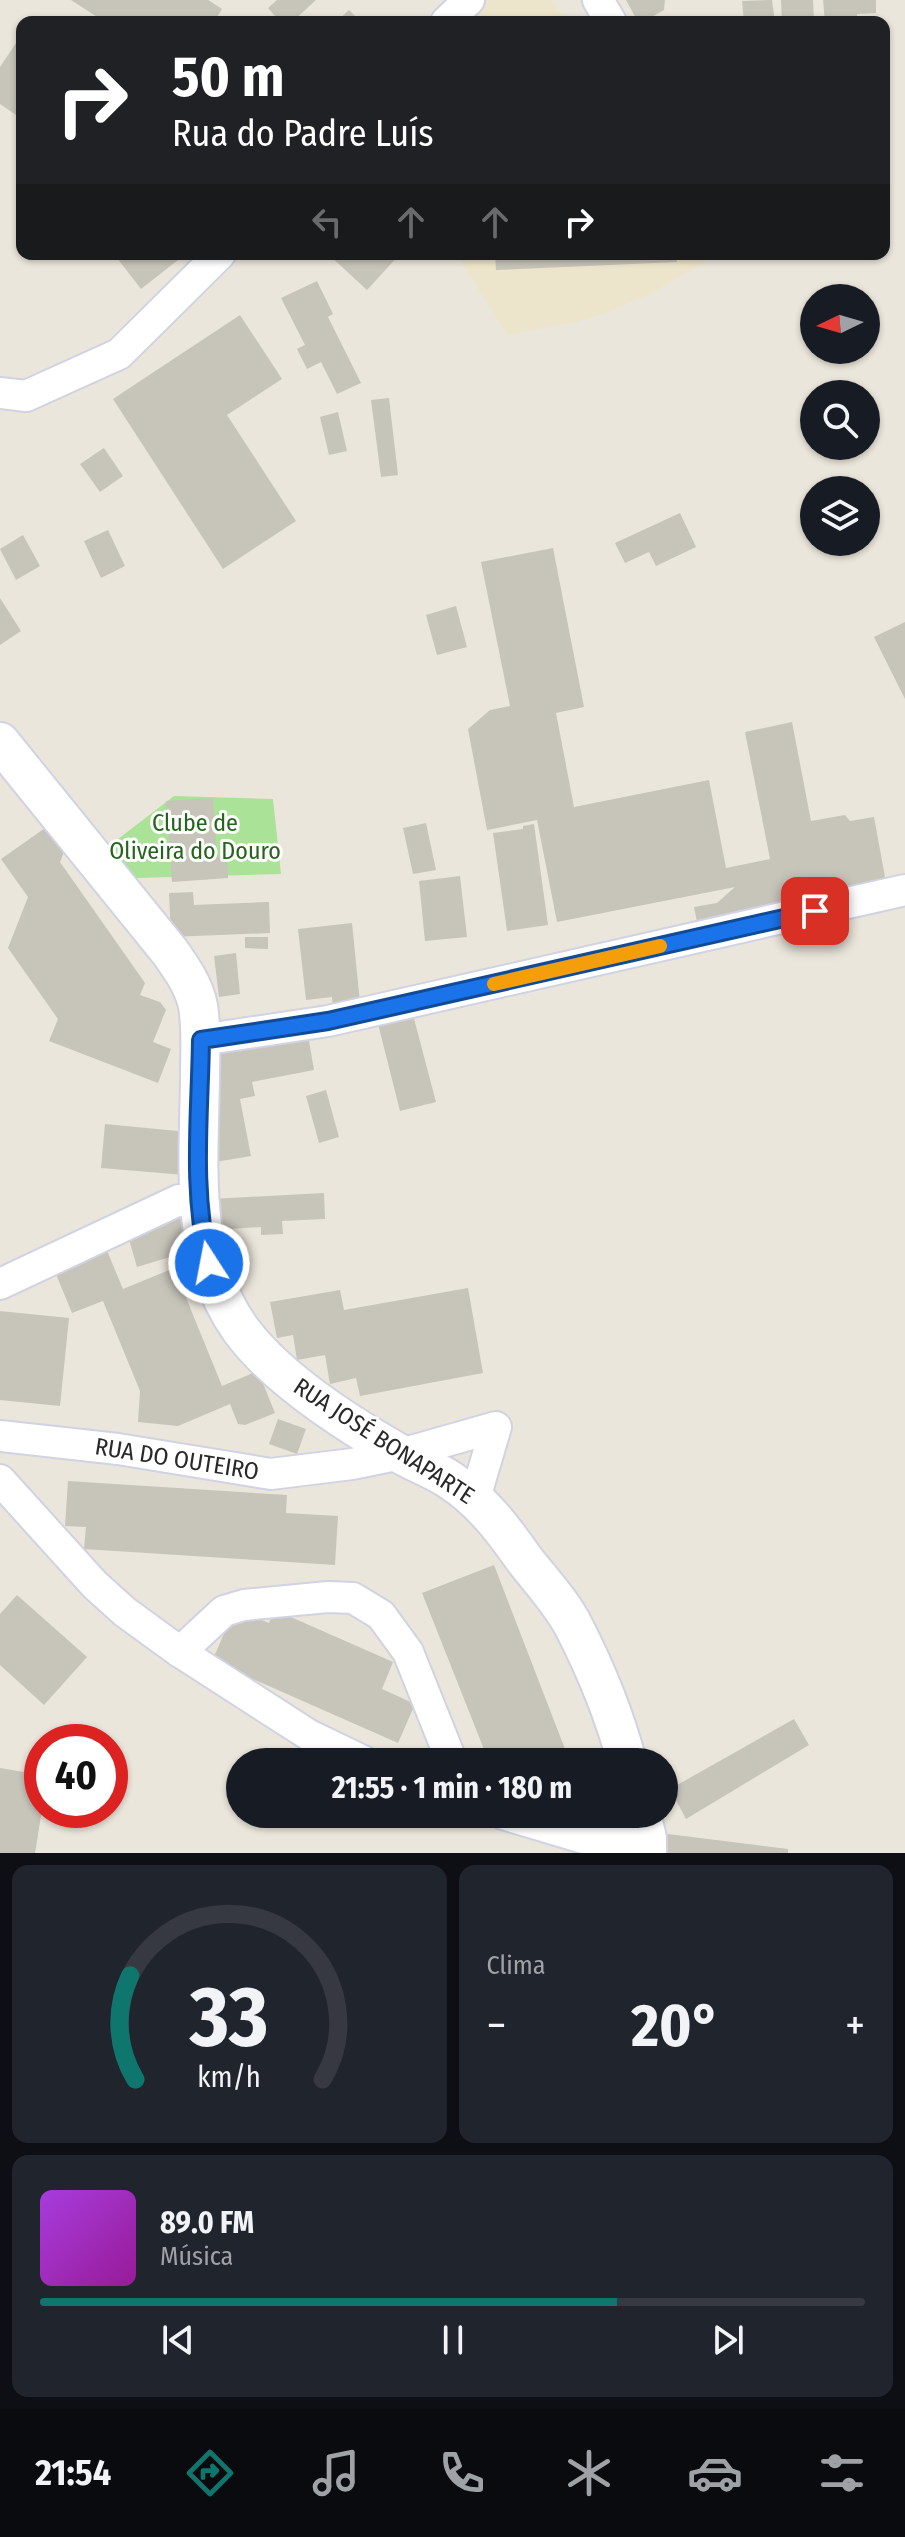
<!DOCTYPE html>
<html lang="pt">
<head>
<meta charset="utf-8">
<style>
  :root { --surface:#171b24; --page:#20242c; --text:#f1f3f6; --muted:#9ea1a6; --line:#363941; --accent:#0f766e }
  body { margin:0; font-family:"Fira Sans Condensed",sans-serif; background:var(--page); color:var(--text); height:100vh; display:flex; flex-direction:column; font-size:30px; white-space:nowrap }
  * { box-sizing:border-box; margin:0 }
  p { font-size:26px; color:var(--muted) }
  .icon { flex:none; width:44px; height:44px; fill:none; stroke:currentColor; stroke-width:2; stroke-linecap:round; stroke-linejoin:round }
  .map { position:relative; height:1853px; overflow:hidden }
  .sheet { display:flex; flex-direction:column; gap:12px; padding:12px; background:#0d0f14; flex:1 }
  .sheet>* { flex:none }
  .banner { position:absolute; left:16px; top:16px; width:874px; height:244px; border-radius:16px; box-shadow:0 2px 6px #0004; background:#202124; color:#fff; overflow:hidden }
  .needle { width:52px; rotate:265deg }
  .tools { position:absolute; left:800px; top:284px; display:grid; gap:16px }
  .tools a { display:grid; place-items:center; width:80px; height:80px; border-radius:50%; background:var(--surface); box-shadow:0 2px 6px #0004; font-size:40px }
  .speed { position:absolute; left:24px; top:1724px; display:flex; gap:16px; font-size:40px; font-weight:700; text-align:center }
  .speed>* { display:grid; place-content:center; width:104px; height:104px; border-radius:50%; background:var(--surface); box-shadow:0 2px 6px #0004; line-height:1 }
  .speed .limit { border:12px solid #d22; background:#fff; color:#111 }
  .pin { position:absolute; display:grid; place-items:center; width:68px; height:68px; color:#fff; margin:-34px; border-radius:16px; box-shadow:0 4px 12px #0006 }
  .me { position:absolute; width:88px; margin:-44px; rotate:349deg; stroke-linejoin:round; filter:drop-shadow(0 0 6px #0008) }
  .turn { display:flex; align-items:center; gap:28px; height:168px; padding:0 24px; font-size:36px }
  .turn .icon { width:104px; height:104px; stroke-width:2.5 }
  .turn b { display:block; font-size:56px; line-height:68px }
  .lanes { display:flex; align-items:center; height:76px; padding:0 24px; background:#0003; justify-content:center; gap:40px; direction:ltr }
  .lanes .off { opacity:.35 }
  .big { font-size:60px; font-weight:700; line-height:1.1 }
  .sheet .widget { flex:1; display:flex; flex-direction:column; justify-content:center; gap:12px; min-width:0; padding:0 28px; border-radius:16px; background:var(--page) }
  .sheet .dial { align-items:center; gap:0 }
  .dial svg { height:208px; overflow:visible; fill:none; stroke:var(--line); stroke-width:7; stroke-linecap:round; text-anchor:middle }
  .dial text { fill:var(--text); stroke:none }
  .song { display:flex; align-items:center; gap:24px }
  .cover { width:96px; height:96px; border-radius:12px; background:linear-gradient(135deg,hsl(280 70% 55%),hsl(300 70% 35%)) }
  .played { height:8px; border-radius:4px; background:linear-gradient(90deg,var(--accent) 70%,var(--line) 70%) }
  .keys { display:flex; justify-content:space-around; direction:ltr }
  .heat { display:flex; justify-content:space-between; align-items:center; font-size:44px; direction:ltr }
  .sheet .tiles { flex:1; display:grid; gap:12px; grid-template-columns:1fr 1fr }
  .widget:last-child { grid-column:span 2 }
  .trip { position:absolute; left:226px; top:1748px; width:452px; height:80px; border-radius:40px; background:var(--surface); box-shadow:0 2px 6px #0004; font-weight:700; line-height:80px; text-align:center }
  .dock { display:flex; height:128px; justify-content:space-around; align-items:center; background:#090b0e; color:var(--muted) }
  .dock .icon { width:56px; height:56px }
  .dock .on { color:var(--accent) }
  .dock b { font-size:36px; color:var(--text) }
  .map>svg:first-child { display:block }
</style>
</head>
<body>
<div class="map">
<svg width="905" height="1853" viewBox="0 0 905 1853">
  <rect width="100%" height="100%" fill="#ebe6db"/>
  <g fill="#ede5cb">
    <polygon points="480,0 552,0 566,22 458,22"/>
    <polygon points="456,254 717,254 717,255 652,293 604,314 572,323 507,335"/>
  </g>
  <polygon fill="#aae298" points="174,796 273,799 281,874 135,878 109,846"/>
  <g fill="#c7c4ba">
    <polygon points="71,0 208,0 222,9 214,22 105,22"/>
    <polygon points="277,0 316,0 292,22 280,22 268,8"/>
    <polygon points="626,0 665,0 664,10 643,22 638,22"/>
    <polygon points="772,0 775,22 744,22 742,1"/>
    <polygon points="781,0 813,0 814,20 782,22"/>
    <polygon points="823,0 876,0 876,13 857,14 857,22 825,22"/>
    <polygon points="349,10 361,22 336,22"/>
    <polygon points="22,34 22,119 0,104 0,67"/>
    <polygon points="114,254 173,254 178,260 141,289"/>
    <polygon points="328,254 400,254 367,290"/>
    <polygon points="495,254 677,254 677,262 496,270"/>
    <polygon points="317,281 333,314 328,317 361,383 337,394 321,362 307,369 297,349 305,345 281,298"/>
    <polygon points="240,315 282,379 227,415 296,521 223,569 113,399"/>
    <polygon points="389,398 398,475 381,477 371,400"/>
    <polygon points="338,412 347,451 329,455 320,417"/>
    <polygon points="104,448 123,476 100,492 80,464"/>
    <polygon points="680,513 696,547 656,566 649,552 625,563 615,543"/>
    <polygon points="108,530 125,566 101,578 84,541"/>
    <polygon points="23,535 40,566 16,580 0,549"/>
    <polygon points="553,548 584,707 556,713 574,807 709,780 726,868 770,859 745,732 792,722 811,821 845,815 850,821 874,817 887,888 819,901 808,888 781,910 698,927 694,907 717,903 735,887 557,922 537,820 487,830 468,729 490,710 510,706 481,562"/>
    <polygon points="0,598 21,631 0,645"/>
    <polygon points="456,606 467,647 437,655 426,615"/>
    <polygon points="905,622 905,699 874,637"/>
    <polygon points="213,798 217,856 227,855 228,878 172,882 166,801"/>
    <polygon points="426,823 436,870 413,874 403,828"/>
    <polygon points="534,824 548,925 507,931 493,833 523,829 523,826"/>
    <polygon points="48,826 65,849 60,862 145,983 140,995 160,1002 166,1010 153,1042 171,1049 158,1083 49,1041 58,1019 8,948 28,897 1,859"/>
    <polygon points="460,876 467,937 425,941 419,881"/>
    <polygon points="193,892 194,905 269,902 270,933 171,937 169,893"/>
    <polygon points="352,923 361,1013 334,1016 332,997 306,1000 298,929"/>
    <polygon points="245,937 268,937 268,949 245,948"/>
    <polygon points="236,953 240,994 219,997 214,956"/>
    <polygon points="412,1011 436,1102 400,1111 377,1020"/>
    <polygon points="308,1035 314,1070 252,1082 255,1096 240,1099 251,1156 209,1163 205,1056"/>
    <polygon points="326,1090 339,1137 319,1143 306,1096"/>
    <polygon points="105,1124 188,1132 184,1175 101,1168"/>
    <polygon points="324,1193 325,1219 282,1221 283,1234 261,1235 261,1227 213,1230 211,1199"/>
    <polygon points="179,1213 190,1251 137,1267 126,1229"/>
    <polygon points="105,1246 123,1289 174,1268 222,1386 258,1371 275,1413 245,1425 238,1424 230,1404 178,1426 138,1422 140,1391 103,1301 72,1313 53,1267"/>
    <polygon points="468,1288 483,1373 360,1396 356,1378 330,1384 325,1355 297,1360 293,1335 277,1338 270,1302 340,1290 344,1310"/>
    <polygon points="0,1311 69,1318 60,1406 0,1400"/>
    <polygon points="278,1419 306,1429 297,1454 269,1444"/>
    <polygon points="68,1481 287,1495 286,1513 338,1516 335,1565 84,1549 86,1527 65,1526"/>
    <polygon points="494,1565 570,1762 489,1762 422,1593"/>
    <polygon points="17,1595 87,1657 44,1705 0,1665 0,1614"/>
    <polygon points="235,1609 269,1623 275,1610 393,1662 382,1689 415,1704 398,1743 212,1661"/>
    <polygon points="794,1719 809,1745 686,1819 670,1789"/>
    <polygon points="0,1768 42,1775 42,1810 35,1853 0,1853"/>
    <polygon points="668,1834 788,1849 788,1853 666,1853"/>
  </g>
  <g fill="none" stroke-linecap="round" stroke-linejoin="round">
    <defs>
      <g id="minor">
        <polyline points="598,0 611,22"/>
        <polyline points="446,22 469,0"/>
        <polyline points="0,393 26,396 119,354 220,254"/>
        <polyline points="201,1040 328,1021 905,890"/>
        <polyline points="0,1284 179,1200 201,1207"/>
        <polyline points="0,1436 118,1449 271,1474 352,1464 401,1454 496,1427 475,1498"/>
        <polyline points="0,1480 95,1585 125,1612 180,1652 309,1735 365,1762"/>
        <polyline points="180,1652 224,1611 244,1605 328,1597 353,1598 381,1615 408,1652 452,1762"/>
        <polyline points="503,1814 583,1838 647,1838"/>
      </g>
      <g id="tertiary">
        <path d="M0 742 170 952C182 969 194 986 198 1006 202 1029 200 1054 200 1078 199 1163 188 1257 241 1330 277 1379 349 1425 402 1455 418 1464 435 1470 450 1480 482 1501 503 1529 524 1559 541 1581 562 1603 574 1627 595 1668 615 1717 627 1762"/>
        <polyline points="641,1814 647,1838 647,1853"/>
      </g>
    </defs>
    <use href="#minor" stroke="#d1d2e2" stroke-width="34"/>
    <use href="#tertiary" stroke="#d1d2e2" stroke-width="42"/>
    <use href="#minor" stroke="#fff" stroke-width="30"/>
    <use href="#tertiary" stroke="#fff" stroke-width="38"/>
  </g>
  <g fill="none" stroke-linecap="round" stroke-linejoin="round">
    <defs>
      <path id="route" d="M209 1263C191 1191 200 1114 201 1040L328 1021 815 911"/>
    </defs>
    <use href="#route" stroke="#114b97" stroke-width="20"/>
    <use href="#route" stroke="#1a73e8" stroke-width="14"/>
    <polyline stroke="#f59e0b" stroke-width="14" points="494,984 660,946"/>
  </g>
  <g text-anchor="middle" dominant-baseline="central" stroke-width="6" stroke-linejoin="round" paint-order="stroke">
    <g font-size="24" fill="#23651b" stroke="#fff">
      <text x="195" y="823">Clube de<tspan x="195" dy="28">Oliveira do Douro</tspan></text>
    </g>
    <g font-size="24" fill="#292929" stroke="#fff">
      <text transform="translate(384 1441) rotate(33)">RUA JOSÉ BONAPARTE</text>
      <text transform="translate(177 1459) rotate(9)">RUA DO OUTEIRO</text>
    </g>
  </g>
</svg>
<div class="tools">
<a><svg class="needle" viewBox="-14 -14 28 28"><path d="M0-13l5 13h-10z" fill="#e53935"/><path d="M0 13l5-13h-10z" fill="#9ea1a6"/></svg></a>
<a><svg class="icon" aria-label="search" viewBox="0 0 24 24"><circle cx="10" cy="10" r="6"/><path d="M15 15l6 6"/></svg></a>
<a><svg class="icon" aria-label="layers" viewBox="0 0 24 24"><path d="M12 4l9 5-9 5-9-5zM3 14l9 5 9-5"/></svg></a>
</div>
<div class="speed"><div class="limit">40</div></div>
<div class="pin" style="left:815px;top:911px;background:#d93025"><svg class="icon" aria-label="arrive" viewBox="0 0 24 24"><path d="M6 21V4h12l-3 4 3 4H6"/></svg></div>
<svg class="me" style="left:209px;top:1263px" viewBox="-20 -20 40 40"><circle r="17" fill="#1a73e8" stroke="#fff" stroke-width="3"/><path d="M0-11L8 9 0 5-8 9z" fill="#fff"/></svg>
<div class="trip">21:55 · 1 min · 180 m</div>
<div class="banner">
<div class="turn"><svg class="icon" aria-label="right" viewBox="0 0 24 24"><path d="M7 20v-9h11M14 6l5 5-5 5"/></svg><div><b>50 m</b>Rua do Padre Luís</div></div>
<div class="lanes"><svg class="icon off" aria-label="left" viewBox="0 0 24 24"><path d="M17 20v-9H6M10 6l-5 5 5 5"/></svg><svg class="icon off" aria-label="ahead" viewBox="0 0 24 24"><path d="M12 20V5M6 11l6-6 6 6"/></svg><svg class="icon off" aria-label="ahead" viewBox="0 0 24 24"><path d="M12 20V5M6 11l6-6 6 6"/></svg><svg class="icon" aria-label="right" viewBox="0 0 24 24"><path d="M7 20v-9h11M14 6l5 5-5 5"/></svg></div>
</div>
</div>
<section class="sheet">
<div class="tiles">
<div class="widget dial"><svg viewBox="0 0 100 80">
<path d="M14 69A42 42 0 1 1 86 69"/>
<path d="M14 69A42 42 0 0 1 12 29" stroke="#0f766e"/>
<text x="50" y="56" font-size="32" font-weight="700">33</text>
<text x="50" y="72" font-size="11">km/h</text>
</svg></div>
<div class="widget"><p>Clima</p>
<div class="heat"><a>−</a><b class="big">20°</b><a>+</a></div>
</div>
<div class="widget">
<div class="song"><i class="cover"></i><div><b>89.0 FM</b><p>Música</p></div></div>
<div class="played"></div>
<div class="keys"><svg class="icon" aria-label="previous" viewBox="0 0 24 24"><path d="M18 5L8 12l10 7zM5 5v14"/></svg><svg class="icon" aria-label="pause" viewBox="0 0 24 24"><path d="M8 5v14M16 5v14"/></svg><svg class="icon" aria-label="next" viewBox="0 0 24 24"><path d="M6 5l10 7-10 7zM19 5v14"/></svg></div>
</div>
</div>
</section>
<nav class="dock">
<b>21:54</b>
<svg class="icon on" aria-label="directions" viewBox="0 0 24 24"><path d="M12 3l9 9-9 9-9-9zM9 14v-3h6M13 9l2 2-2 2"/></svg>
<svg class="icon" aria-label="music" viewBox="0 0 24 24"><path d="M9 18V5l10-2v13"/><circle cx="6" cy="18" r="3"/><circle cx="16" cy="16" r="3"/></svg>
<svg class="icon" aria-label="phone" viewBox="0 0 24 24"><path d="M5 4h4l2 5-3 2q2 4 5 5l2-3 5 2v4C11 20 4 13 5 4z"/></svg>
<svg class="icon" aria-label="climate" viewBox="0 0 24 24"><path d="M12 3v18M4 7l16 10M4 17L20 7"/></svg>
<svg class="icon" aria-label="car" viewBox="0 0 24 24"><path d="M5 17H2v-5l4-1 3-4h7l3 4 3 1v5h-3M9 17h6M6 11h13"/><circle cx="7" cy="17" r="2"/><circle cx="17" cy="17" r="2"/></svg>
<svg class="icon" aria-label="filters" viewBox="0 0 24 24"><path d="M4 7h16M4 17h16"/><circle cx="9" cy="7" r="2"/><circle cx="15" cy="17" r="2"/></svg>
</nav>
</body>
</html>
